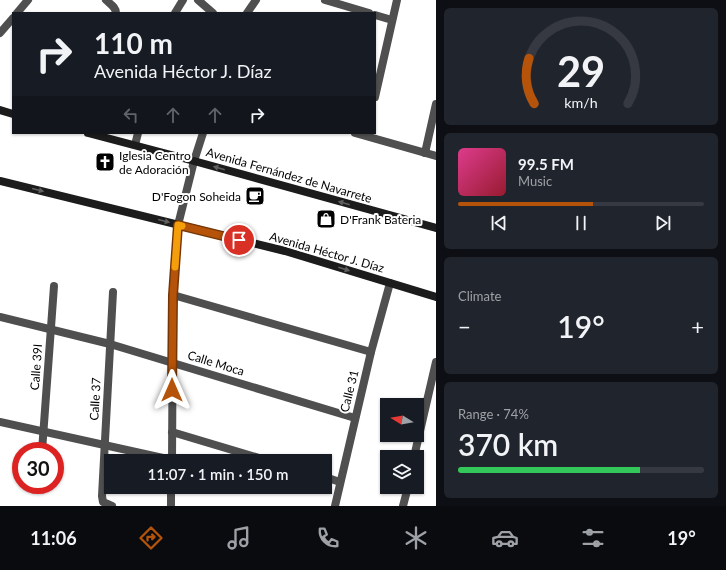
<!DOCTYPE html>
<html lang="en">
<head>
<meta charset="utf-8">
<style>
  :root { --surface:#171b24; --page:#20242c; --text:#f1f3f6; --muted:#9ea1a6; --line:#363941; --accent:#b45309 }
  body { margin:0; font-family:Lato,sans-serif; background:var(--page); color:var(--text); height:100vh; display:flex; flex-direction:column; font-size:15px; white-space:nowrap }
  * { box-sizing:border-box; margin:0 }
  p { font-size:13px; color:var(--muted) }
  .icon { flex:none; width:22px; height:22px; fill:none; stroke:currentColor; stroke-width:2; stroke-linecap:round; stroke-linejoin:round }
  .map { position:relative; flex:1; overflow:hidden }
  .panel { display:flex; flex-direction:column; gap:8px; padding:8px; background:#0d0f14; width:290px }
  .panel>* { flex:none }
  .top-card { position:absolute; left:12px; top:12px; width:364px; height:122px; border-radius:0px; box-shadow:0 1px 3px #0004; background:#171b24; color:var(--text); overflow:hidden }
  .needle { width:26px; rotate:281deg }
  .tools { position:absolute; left:380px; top:398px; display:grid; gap:8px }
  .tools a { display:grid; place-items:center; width:44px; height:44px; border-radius:0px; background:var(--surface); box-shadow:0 1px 3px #0004; font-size:20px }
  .speed { position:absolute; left:12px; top:442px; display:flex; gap:8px; font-size:20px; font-weight:700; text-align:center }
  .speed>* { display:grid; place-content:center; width:52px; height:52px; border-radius:50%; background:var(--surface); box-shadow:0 1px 3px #0004; line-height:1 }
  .speed .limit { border:6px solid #d22; background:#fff; color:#111 }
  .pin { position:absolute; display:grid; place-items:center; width:34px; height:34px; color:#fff; margin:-17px; border:2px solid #fff; border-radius:50%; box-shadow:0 1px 4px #0007 }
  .me { position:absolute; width:44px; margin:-22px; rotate:0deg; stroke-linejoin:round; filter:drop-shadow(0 0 3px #0008) }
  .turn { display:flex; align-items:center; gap:14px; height:84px; padding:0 16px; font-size:18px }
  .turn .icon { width:52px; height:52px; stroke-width:2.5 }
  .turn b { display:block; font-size:28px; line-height:34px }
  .lanes { display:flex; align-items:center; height:38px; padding:0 16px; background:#0003; justify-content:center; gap:20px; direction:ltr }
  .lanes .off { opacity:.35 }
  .big { font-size:30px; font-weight:600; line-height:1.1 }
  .panel .card { flex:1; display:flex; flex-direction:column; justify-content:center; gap:6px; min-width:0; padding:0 14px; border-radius:6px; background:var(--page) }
  .panel .dial { align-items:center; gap:0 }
  .dial svg { height:104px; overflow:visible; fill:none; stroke:var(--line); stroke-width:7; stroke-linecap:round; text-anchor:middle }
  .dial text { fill:var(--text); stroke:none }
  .song { display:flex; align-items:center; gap:12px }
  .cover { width:48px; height:48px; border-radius:6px; background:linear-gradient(135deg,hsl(330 70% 55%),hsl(350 70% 35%)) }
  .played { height:4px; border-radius:2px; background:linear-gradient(90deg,var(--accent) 55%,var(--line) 55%) }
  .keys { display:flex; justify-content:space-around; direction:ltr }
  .heat { display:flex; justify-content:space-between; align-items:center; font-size:22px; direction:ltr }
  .charge { height:6px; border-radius:3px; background:linear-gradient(90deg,#34c759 74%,var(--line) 0) }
  .trip { position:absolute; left:104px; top:454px; width:228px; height:40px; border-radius:0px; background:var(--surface); box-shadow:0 1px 3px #0004; font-weight:600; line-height:40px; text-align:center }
  .tabs { display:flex; height:64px; justify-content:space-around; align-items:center; background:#090b0e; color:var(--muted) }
  .tabs .icon { width:28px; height:28px }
  .tabs .current { color:var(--accent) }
  .tabs b { font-size:18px; color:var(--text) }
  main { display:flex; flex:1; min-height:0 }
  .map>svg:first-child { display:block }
</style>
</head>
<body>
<main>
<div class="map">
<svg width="436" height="506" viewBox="0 0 436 506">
  <rect width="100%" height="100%" fill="#fff"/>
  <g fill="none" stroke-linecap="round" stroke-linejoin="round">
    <g stroke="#4f4f4f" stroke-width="8">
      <path d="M106 0C110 4 116 7 116 13"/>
      <polyline points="198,0 213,13"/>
      <polyline points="325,0 369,13"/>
      <polyline points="17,13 28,0"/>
      <polyline points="175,13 183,0"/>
      <polyline points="247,13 256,0"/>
      <polyline points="375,15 392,20"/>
      <polyline points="0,33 13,18"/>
      <polyline points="375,97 397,0"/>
      <polyline points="355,133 436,156"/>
      <polyline points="135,145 138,133"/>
      <polyline points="425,153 436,104"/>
      <polyline points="173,295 371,352"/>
      <polyline points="0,317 110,344 355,418"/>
      <polyline points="0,422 172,460"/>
      <polyline points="172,432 269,461"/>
      <polyline points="42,451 54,286"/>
      <polyline points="414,457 436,362"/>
      <polyline points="172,461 173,295 178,225 194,161 203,133"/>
      <polyline points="325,477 340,482"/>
      <polyline points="39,488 39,485"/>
      <polyline points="112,506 103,502 102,496 113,292"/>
      <polyline points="171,506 171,487"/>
      <polyline points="335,506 371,352 390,283"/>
      <polyline points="403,506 408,487"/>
    </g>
    <g stroke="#1c1c1c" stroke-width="8">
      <polyline points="0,110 13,114"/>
      <polyline points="88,133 194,161 436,228"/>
      <polyline points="0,181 285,251 436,297"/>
    </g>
  </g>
  <defs><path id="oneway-solid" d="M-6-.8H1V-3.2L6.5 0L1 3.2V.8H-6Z"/></defs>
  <g fill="#606060">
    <use href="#oneway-solid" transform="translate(219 168) rotate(-164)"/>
    <use href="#oneway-solid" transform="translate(38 190) rotate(14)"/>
    <use href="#oneway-solid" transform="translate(344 203) rotate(-164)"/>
    <use href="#oneway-solid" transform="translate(164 221) rotate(14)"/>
    <use href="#oneway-solid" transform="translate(344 269) rotate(17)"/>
  </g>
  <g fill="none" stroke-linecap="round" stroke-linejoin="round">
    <defs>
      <polyline id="route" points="172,390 173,295 178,225 239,240"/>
    </defs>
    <use href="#route" stroke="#753606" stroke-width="10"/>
    <use href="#route" stroke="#b45309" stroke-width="7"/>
    <polyline stroke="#f59e0b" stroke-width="7" points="175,267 178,225 182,226"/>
  </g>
  <defs>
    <symbol id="church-square" viewBox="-11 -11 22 22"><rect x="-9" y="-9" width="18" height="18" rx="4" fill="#000" stroke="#fff"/><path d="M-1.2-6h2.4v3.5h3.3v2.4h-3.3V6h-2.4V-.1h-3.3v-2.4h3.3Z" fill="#fff"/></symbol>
    <symbol id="cafe-square" viewBox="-11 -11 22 22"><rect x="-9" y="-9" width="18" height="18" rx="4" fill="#000" stroke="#fff"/><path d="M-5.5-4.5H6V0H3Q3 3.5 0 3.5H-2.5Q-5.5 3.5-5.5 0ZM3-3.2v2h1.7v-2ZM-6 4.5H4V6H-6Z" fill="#fff"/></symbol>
    <symbol id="shop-square" viewBox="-11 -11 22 22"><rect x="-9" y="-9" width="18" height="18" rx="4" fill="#000" stroke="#fff"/><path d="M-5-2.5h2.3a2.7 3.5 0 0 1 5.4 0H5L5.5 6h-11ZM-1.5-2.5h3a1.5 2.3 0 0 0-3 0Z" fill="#fff"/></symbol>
  </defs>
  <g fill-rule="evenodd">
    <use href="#church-square" x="94" y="151" width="22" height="22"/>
    <use href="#cafe-square" x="244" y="185" width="22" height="22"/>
    <use href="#shop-square" x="315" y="208" width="22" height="22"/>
  </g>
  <g text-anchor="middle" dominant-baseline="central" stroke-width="4" stroke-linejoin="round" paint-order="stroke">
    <g font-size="12" fill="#000" stroke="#fff" text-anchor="start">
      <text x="119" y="155">Iglesia Centro<tspan x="119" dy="14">de Adoración</tspan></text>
      <text x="241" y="196" text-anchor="end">D'Fogon Soheida</text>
      <text x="340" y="219">D'Frank Bateria</text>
    </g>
    <g font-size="12" fill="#000" stroke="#fff">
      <text transform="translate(289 175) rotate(16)">Avenida Fernández de Navarrete</text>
      <text transform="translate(327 252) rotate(16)">Avenida Héctor J. Díaz</text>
      <text transform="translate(216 363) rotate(17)">Calle Moca</text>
      <text transform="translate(36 367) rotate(-86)">Calle 39I</text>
      <text transform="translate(349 391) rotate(-76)">Calle 31</text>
      <text transform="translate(95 399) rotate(-87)">Calle 37</text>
    </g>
  </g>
</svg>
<div class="tools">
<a><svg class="needle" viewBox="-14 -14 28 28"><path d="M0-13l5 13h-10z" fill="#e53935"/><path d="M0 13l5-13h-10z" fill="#9ea1a6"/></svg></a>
<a><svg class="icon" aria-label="layers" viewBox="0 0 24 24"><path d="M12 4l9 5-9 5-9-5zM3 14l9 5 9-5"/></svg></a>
</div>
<div class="speed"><div class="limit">30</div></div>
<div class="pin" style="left:239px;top:240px;background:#d93025"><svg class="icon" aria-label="arrive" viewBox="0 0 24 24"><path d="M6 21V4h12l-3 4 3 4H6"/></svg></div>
<svg class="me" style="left:172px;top:390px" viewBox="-20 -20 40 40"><path d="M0-17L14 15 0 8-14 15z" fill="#b45309" stroke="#fff" stroke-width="4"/></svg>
<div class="trip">11:07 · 1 min · 150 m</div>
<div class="top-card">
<div class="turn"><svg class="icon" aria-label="right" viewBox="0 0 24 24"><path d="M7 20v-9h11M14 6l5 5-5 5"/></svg><div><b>110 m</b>Avenida Héctor J. Díaz</div></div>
<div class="lanes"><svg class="icon off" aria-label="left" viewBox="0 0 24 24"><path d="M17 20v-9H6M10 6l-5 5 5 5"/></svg><svg class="icon off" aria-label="ahead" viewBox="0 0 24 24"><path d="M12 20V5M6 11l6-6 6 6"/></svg><svg class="icon off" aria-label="ahead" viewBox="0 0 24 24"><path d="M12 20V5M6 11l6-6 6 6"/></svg><svg class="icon" aria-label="right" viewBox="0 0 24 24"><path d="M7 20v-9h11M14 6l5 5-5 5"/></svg></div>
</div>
</div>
<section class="panel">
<div class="card dial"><svg viewBox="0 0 100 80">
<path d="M14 69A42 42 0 1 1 86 69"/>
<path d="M14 69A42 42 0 0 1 10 34" stroke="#b45309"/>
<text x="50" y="56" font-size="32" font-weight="700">29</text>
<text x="50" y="72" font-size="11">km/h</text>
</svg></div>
<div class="card">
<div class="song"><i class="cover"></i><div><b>99.5 FM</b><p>Music</p></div></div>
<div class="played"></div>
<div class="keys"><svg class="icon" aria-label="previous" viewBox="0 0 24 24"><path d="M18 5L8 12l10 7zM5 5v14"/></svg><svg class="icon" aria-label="pause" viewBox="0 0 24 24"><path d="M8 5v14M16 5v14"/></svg><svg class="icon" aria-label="next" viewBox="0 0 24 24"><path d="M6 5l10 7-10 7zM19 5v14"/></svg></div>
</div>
<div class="card"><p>Climate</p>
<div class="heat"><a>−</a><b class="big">19°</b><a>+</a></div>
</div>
<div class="card"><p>Range · 74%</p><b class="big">370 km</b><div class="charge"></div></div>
</section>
</main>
<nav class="tabs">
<b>11:06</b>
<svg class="icon current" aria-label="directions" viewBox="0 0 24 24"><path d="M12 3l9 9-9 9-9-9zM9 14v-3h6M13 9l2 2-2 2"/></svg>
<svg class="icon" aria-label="music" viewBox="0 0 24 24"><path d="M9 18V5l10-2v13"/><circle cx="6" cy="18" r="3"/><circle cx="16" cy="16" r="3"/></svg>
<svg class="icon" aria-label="phone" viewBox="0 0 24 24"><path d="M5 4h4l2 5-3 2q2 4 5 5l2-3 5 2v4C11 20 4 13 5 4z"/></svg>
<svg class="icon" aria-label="climate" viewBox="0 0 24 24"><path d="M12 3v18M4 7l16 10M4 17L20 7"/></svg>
<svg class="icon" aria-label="car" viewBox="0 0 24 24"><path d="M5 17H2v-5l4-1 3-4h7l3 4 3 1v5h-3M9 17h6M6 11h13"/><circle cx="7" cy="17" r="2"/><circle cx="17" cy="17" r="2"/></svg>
<svg class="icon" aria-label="filters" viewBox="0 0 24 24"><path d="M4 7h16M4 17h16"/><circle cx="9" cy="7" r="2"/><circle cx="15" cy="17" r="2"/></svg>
<b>19°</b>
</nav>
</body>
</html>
